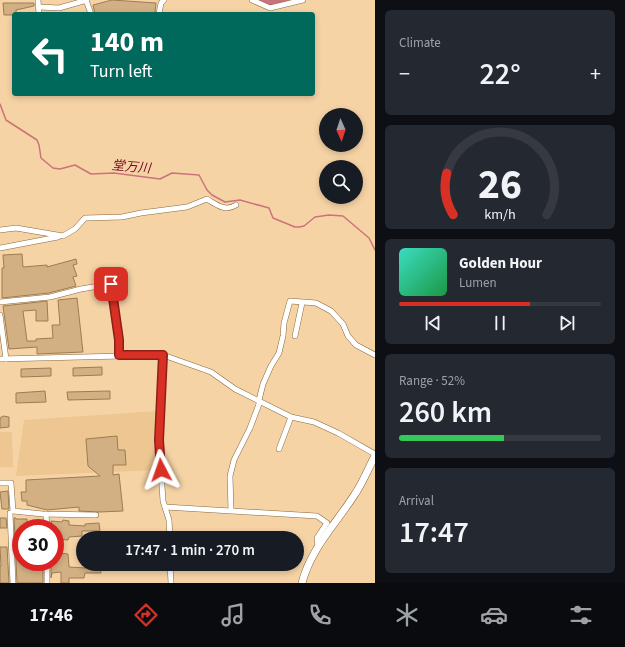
<!DOCTYPE html>
<html lang="en">
<head>
<meta charset="utf-8">
<style>
  :root { --surface:#171b24; --page:#242831; --text:#f1f3f6; --muted:#9ea1a6; --line:#363941; --accent:#d93025 }
  body { margin:0; font-family:"Source Sans 3","Noto Sans JP",sans-serif; background:var(--page); color:var(--text); height:100vh; display:flex; flex-direction:column; font-size:15px; white-space:nowrap }
  * { box-sizing:border-box; margin:0 }
  p { font-size:13px; color:var(--muted) }
  .icon { flex:none; width:22px; height:22px; fill:none; stroke:currentColor; stroke-width:2; stroke-linecap:round; stroke-linejoin:round }
  .map { position:relative; flex:1; overflow:hidden }
  .details { display:flex; flex-direction:column; gap:10px; padding:10px; background:#0d0f14; width:250px }
  .details>* { flex:none }
  .guide { position:absolute; left:12px; top:12px; width:303px; height:84px; border-radius:4px; box-shadow:0 2px 6px #0003; background:#00695c; color:#fff; overflow:hidden }
  .needle { width:26px; rotate:177deg }
  .controls { position:absolute; left:319px; top:108px; display:grid; gap:8px }
  .controls a { display:grid; place-items:center; width:44px; height:44px; border-radius:50%; background:var(--surface); box-shadow:0 2px 6px #0003; font-size:20px }
  .speed { position:absolute; left:12px; top:519px; display:flex; gap:8px; font-size:20px; font-weight:700; text-align:center }
  .speed>* { display:grid; place-content:center; width:52px; height:52px; border-radius:50%; background:var(--surface); box-shadow:0 2px 6px #0003; line-height:1 }
  .speed .limit { border:6px solid #d22; background:#fff; color:#111 }
  .pin { position:absolute; display:grid; place-items:center; width:34px; height:34px; color:#fff; margin:-17px; border-radius:8px; box-shadow:0 2px 6px #0006 }
  .me { position:absolute; width:44px; margin:-22px; rotate:356deg; stroke-linejoin:round; filter:drop-shadow(0 0 3px #0008) }
  .turn { display:flex; align-items:center; gap:14px; height:84px; padding:0 12px; font-size:18px }
  .turn .icon { width:52px; height:52px; stroke-width:2.5 }
  .turn b { display:block; font-size:28px; line-height:34px }
  .big { font-size:30px; font-weight:600; line-height:1.1 }
  .details .card { flex:1; display:flex; flex-direction:column; justify-content:center; gap:6px; min-width:0; padding:0 14px; border-radius:6px; background:var(--page) }
  .details .dial { align-items:center; gap:0 }
  .dial svg { height:104px; overflow:visible; fill:none; stroke:var(--line); stroke-width:7; stroke-linecap:round; text-anchor:middle }
  .dial text { fill:var(--text); stroke:none }
  .song { display:flex; align-items:center; gap:12px }
  .cover { width:48px; height:48px; border-radius:6px; background:linear-gradient(135deg,hsl(170 70% 55%),hsl(140 70% 35%)) }
  .played { height:4px; border-radius:2px; background:linear-gradient(90deg,var(--accent) 65%,var(--line) 65%) }
  .keys { display:flex; justify-content:space-around; direction:ltr }
  .heat { display:flex; justify-content:space-between; align-items:center; font-size:22px; direction:ltr }
  .charge { height:6px; border-radius:3px; background:linear-gradient(90deg,#34c759 52%,var(--line) 0) }
  .trip { position:absolute; left:76px; top:531px; width:228px; height:40px; border-radius:20px; background:var(--surface); box-shadow:0 2px 6px #0003; font-weight:600; line-height:40px; text-align:center }
  .menu { display:flex; height:64px; justify-content:space-around; align-items:center; background:#090b0e; color:var(--muted) }
  .menu .icon { width:28px; height:28px }
  .menu .on { color:var(--accent) }
  .menu b { font-size:18px; color:var(--text) }
  main { display:flex; flex:1; min-height:0 }
  .map>svg:first-child { display:block }
</style>
</head>
<body>
<main>
<div class="map">
<svg width="375" height="583" viewBox="0 0 375 583">
  <rect width="100%" height="100%" fill="#f6d3a5"/>
  <g fill="#eec692">
    <polygon points="158,411 157,470 16,476 24,420"/>
    <polygon points="0,432 12,432 13,467 0,467"/>
  </g>
  <g fill="none" stroke-linecap="round" stroke-linejoin="round">
    <polyline stroke="#cb737c" stroke-width="1.5" points="0,104 6,120 37,140 39,145 41,158 53,168 60,169 75,165 91,174 114,173 160,179 172,173 199,175 207,190 212,195 225,202 240,200 269,208 273,218 295,227 299,227 304,226 315,217 329,215 343,216 369,238 375,250"/>
    <polyline stroke="#cb737c" stroke-width="10" points="262,0 280,1 284,0"/>
  </g>
  <g fill="#d2b083" stroke="#9c7c51">
    <polygon points="112,0 156,3 155,13 153,14 95,14 93,5"/>
    <polygon points="3,3 34,3 34,6 16,10 16,14 14,15 4,15"/>
    <polygon points="22,254 23,267 47,265 47,267 76,259 77,264 73,265 77,276 73,277 76,286 49,293 2,298 2,268 4,268 3,255"/>
    <polygon points="77,298 83,352 37,354 37,347 9,349 3,306 47,301 48,321 36,321 36,310 23,311 27,341 36,341 36,339 53,338 52,325 60,325 58,300"/>
    <polygon points="102,367 102,375 73,376 73,368"/>
    <polygon points="51,368 51,376 21,377 21,369"/>
    <polygon points="45,391 46,402 16,403 16,393"/>
    <polygon points="110,391 110,399 68,400 67,392"/>
    <polygon points="3,416 9,417 9,427 0,428 0,418"/>
    <polygon points="117,436 118,450 125,450 126,465 113,465 113,475 119,474 123,511 99,512 79,511 79,507 47,510 27,505 27,501 22,501 21,492 26,492 26,480 100,476 88,466 86,439"/>
    <polygon points="8,491 9,509 2,509 0,492"/>
    <polygon points="0,518 6,518 7,528 0,528"/>
    <polygon points="14,518 16,518 16,519 27,519 27,522 36,522 36,528 21,528 21,562 28,562 28,567 43,568 43,583 17,583"/>
    <polygon points="63,520 69,521 69,525 85,526 85,524 99,523 100,531 82,531 82,536 69,537 68,540 59,539 60,553 68,554 69,567 86,568 86,564 100,564 101,573 85,573 84,578 69,578 69,583 61,583 61,572 52,573 51,578 51,564 55,564 55,528 51,528 51,521 62,522"/>
    <polygon points="0,547 7,547 9,583 0,583 0,566 1,566"/>
  </g>
  <g fill="none" stroke-linecap="round" stroke-linejoin="round">
    <defs>
      <g id="street">
        <polyline points="38,0 39,14"/>
        <polyline points="86,0 91,14"/>
        <polyline points="252,0 270,8 303,0"/>
        <polyline points="39,7 59,8 87,0"/>
        <polyline points="159,14 161,3 164,0"/>
        <path d="M0 230 16 228 63 236 75 229 85 218 122 217 141 213 187 207 207 199C217 205 225 212 236 205"/>
        <polyline points="0,248 58,237"/>
        <polyline points="0,302 50,297 81,289 111,284 119,340 119,355"/>
        <polyline points="0,315 6,359"/>
        <polyline points="295,336 302,303"/>
        <polyline points="163,355 159,440 163,501 169,520 170,538"/>
        <polyline points="0,359 163,355 211,372 235,389 291,417 314,422 338,433 375,454"/>
        <polyline points="279,449 291,417"/>
        <polyline points="0,483 11,483 13,511 43,514 96,515"/>
        <polyline points="165,507 317,516 327,523 317,538 318,546"/>
        <polyline points="231,510 230,476 234,460 250,428 259,404 259,400 263,384 271,366 279,353 283,336 284,323 290,301 316,303 331,311 343,324 348,336 356,345 375,355"/>
        <polyline points="10,513 13,583"/>
        <polyline points="46,514 47,528"/>
        <polyline points="170,564 171,583"/>
        <polyline points="47,583 47,562"/>
      </g>
      <path id="secondary" d="M302 583C311 548 336 524 355 494 363 482 368 469 375 456"/>
    </defs>
    <use href="#street" stroke="#88693e" stroke-width="6"/>
    <use href="#secondary" stroke="#88693e" stroke-width="8"/>
    <use href="#street" stroke="#fff" stroke-width="5"/>
    <use href="#secondary" stroke="#fff" stroke-width="7"/>
  </g>
  <g fill="none" stroke-linecap="round" stroke-linejoin="round">
    <defs>
      <polyline id="route" points="111,284 119,340 119,355 163,355 159,440 161,470"/>
    </defs>
    <use href="#route" stroke="#8d1f18" stroke-width="10"/>
    <use href="#route" stroke="#d93025" stroke-width="7"/>
  </g>
  <g text-anchor="middle" dominant-baseline="central" stroke-width="3" stroke-linejoin="round" paint-order="stroke">
    <g font-size="13" font-style="italic" fill="#730024" stroke="#f6d3a5">
      <text transform="translate(131 167) rotate(5)">堂万川</text>
    </g>
  </g>
</svg>
<div class="controls">
<a><svg class="needle" viewBox="-14 -14 28 28"><path d="M0-13l5 13h-10z" fill="#e53935"/><path d="M0 13l5-13h-10z" fill="#9ea1a6"/></svg></a>
<a><svg class="icon" aria-label="search" viewBox="0 0 24 24"><circle cx="10" cy="10" r="6"/><path d="M15 15l6 6"/></svg></a>
</div>
<div class="speed"><div class="limit">30</div></div>
<div class="pin" style="left:111px;top:284px;background:#d93025"><svg class="icon" aria-label="arrive" viewBox="0 0 24 24"><path d="M6 21V4h12l-3 4 3 4H6"/></svg></div>
<svg class="me" style="left:161px;top:470px" viewBox="-20 -20 40 40"><path d="M0-17L14 15 0 8-14 15z" fill="#d93025" stroke="#fff" stroke-width="4"/></svg>
<div class="trip">17:47 · 1 min · 270 m</div>
<div class="guide">
<div class="turn"><svg class="icon" aria-label="left" viewBox="0 0 24 24"><path d="M17 20v-9H6M10 6l-5 5 5 5"/></svg><div><b>140 m</b>Turn left</div></div>
</div>
</div>
<section class="details">
<div class="card"><p>Climate</p>
<div class="heat"><a>−</a><b class="big">22°</b><a>+</a></div>
</div>
<div class="card dial"><svg viewBox="0 0 100 80">
<path d="M14 69A42 42 0 1 1 86 69"/>
<path d="M14 69A42 42 0 0 1 9 37" stroke="#d93025"/>
<text x="50" y="56" font-size="32" font-weight="700">26</text>
<text x="50" y="72" font-size="11">km/h</text>
</svg></div>
<div class="card">
<div class="song"><i class="cover"></i><div><b>Golden Hour</b><p>Lumen</p></div></div>
<div class="played"></div>
<div class="keys"><svg class="icon" aria-label="previous" viewBox="0 0 24 24"><path d="M18 5L8 12l10 7zM5 5v14"/></svg><svg class="icon" aria-label="pause" viewBox="0 0 24 24"><path d="M8 5v14M16 5v14"/></svg><svg class="icon" aria-label="next" viewBox="0 0 24 24"><path d="M6 5l10 7-10 7zM19 5v14"/></svg></div>
</div>
<div class="card"><p>Range · 52%</p><b class="big">260 km</b><div class="charge"></div></div>
<div class="card"><p>Arrival</p><b class="big">17:47</b></div>
</section>
</main>
<nav class="menu">
<b>17:46</b>
<svg class="icon on" aria-label="directions" viewBox="0 0 24 24"><path d="M12 3l9 9-9 9-9-9zM9 14v-3h6M13 9l2 2-2 2"/></svg>
<svg class="icon" aria-label="music" viewBox="0 0 24 24"><path d="M9 18V5l10-2v13"/><circle cx="6" cy="18" r="3"/><circle cx="16" cy="16" r="3"/></svg>
<svg class="icon" aria-label="phone" viewBox="0 0 24 24"><path d="M5 4h4l2 5-3 2q2 4 5 5l2-3 5 2v4C11 20 4 13 5 4z"/></svg>
<svg class="icon" aria-label="climate" viewBox="0 0 24 24"><path d="M12 3v18M4 7l16 10M4 17L20 7"/></svg>
<svg class="icon" aria-label="car" viewBox="0 0 24 24"><path d="M5 17H2v-5l4-1 3-4h7l3 4 3 1v5h-3M9 17h6M6 11h13"/><circle cx="7" cy="17" r="2"/><circle cx="17" cy="17" r="2"/></svg>
<svg class="icon" aria-label="filters" viewBox="0 0 24 24"><path d="M4 7h16M4 17h16"/><circle cx="9" cy="7" r="2"/><circle cx="15" cy="17" r="2"/></svg>
</nav>
</body>
</html>
